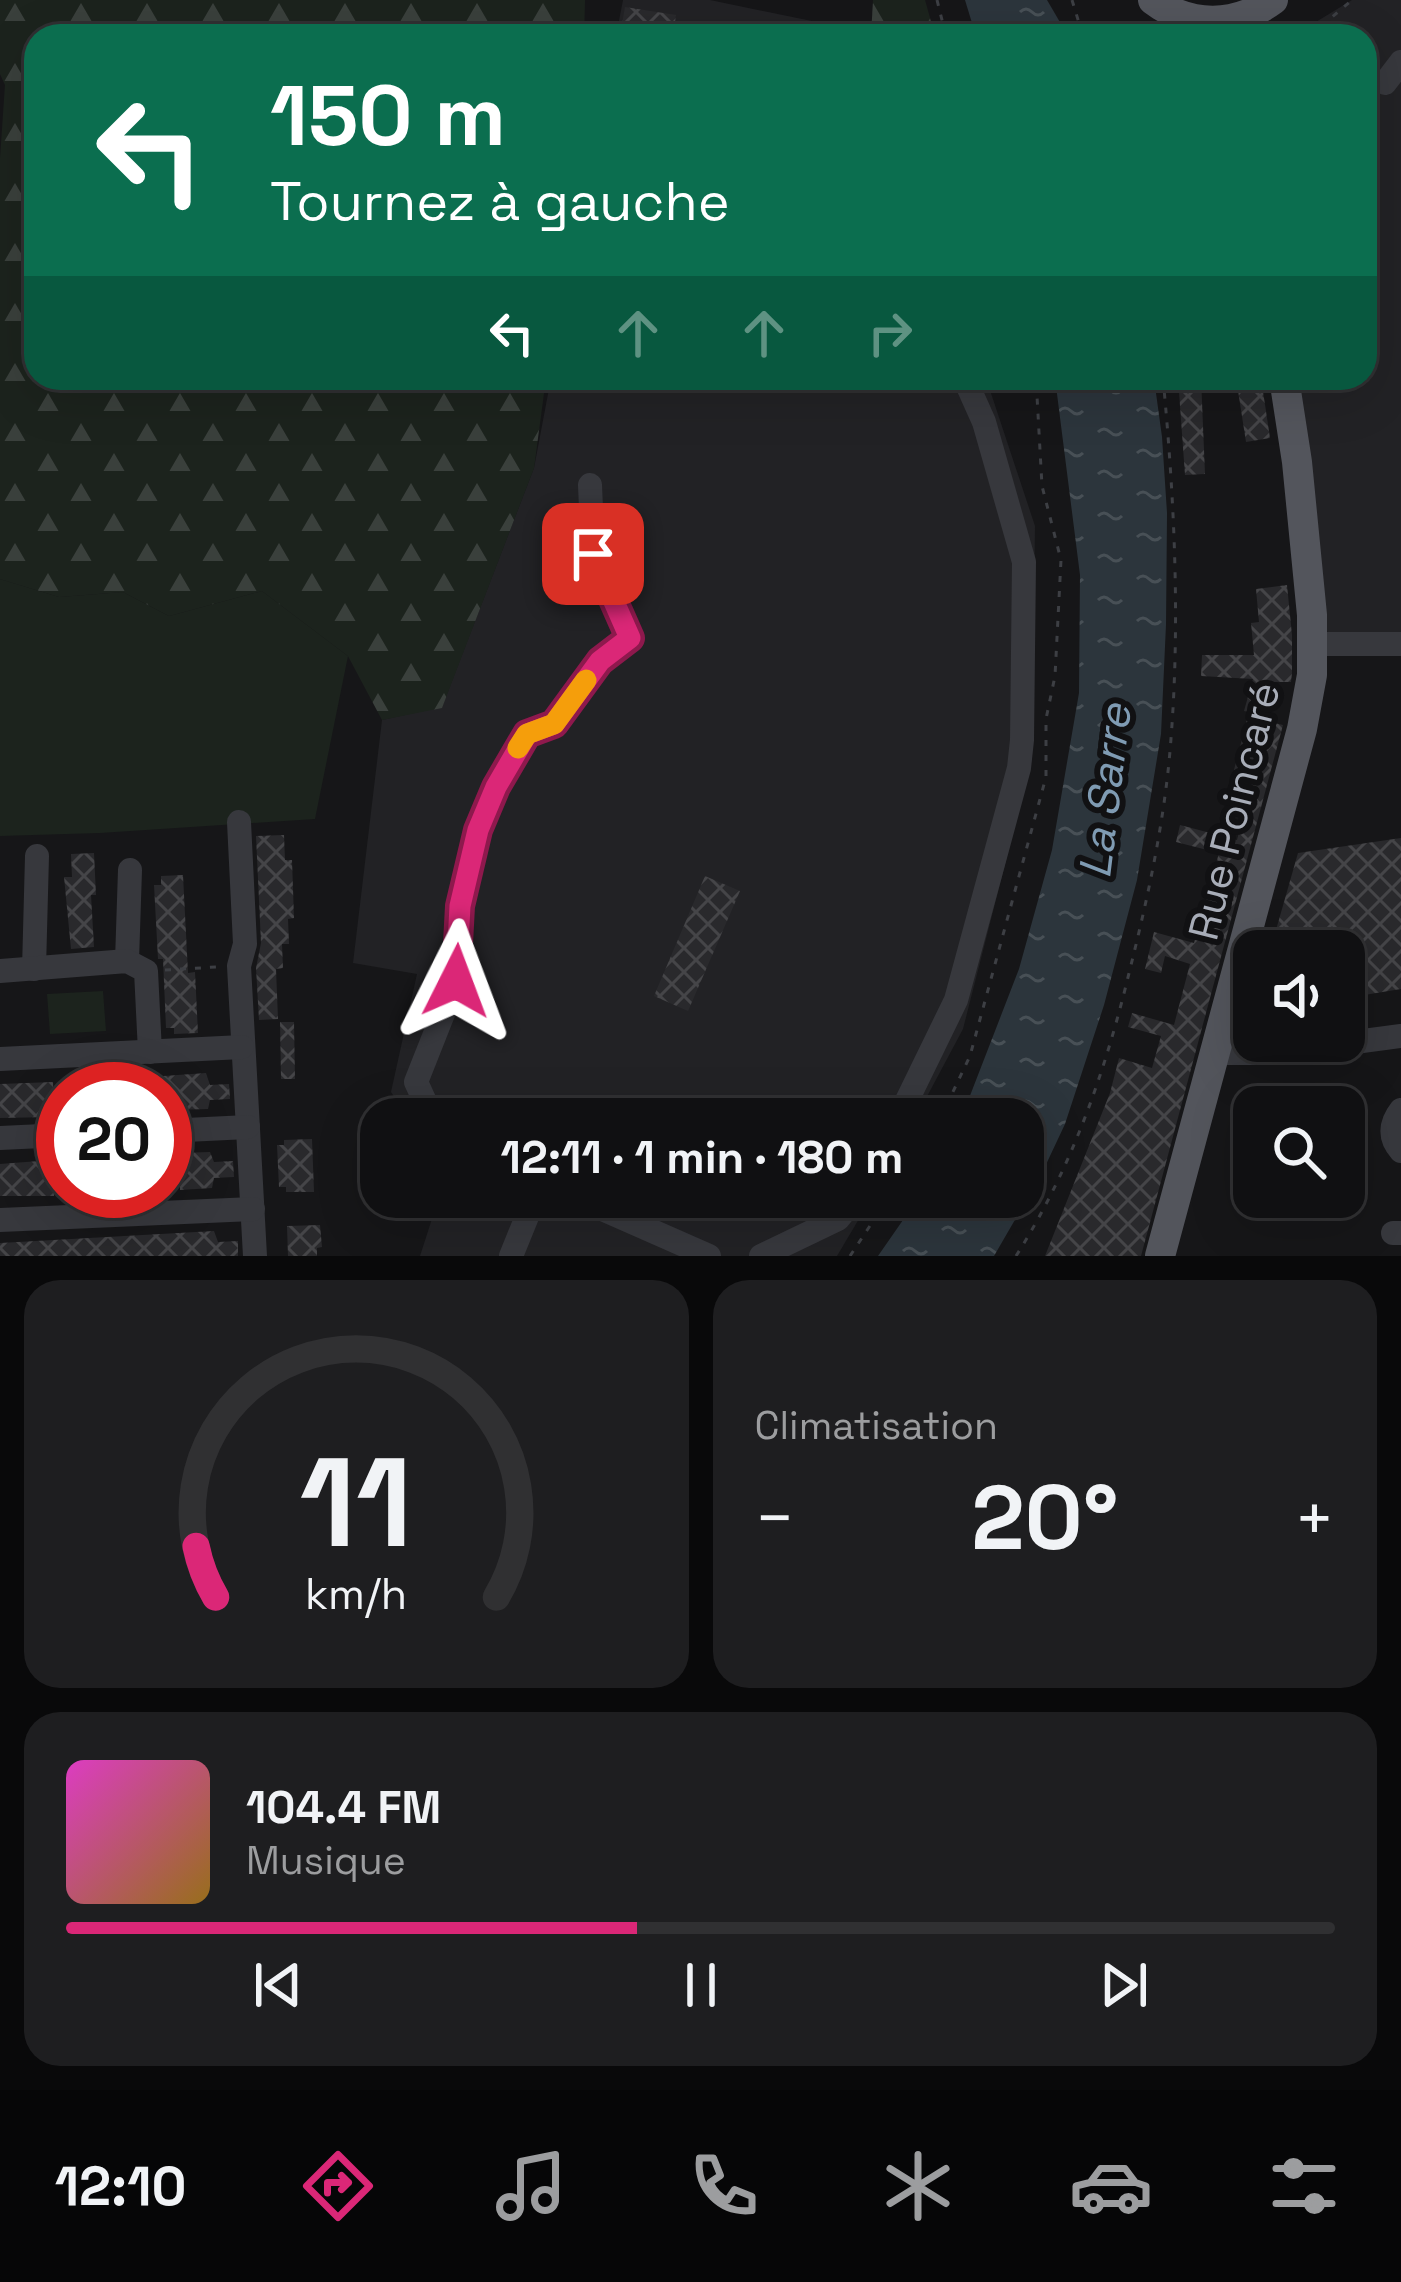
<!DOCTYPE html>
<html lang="fr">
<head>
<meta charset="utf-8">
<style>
  :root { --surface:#101012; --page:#1e1e20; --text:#f1f3f6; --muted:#9c9d9f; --line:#303032; --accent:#db2777 }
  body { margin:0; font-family:"Space Grotesk",sans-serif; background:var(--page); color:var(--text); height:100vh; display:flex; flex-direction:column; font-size:45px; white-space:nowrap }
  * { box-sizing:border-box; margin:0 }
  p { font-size:39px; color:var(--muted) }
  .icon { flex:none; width:66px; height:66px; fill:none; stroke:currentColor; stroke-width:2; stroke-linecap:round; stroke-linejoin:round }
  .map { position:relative; height:1256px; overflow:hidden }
  .drawer { display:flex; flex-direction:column; gap:24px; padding:24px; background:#09090a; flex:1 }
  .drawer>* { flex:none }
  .banner { position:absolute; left:24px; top:24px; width:1353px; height:366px; border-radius:36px; box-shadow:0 12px 48px #0002,0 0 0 3px var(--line); background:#0b6e4f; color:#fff; overflow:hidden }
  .controls { position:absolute; left:1233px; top:930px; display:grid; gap:24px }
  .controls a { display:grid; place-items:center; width:132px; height:132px; border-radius:24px; background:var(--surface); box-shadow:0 12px 48px #0002,0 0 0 3px var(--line); font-size:60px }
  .speed { position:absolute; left:36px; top:1062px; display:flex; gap:24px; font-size:60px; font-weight:700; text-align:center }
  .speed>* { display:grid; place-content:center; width:156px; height:156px; border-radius:50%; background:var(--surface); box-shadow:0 12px 48px #0002,0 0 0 3px var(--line); line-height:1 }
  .speed .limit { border:18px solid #d22; background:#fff; color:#111 }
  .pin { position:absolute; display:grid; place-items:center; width:102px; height:102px; color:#fff; margin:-51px; border-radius:24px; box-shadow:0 6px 18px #0006 }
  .me { position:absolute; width:132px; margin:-66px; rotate:3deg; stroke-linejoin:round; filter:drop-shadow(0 0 9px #0008) }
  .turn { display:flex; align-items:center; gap:42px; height:252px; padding:0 48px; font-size:54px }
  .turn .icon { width:156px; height:156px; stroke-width:2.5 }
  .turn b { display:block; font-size:84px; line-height:102px }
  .lanes { display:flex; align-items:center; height:114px; padding:0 48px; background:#0003; justify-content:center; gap:60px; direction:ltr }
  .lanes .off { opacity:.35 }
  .big { font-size:90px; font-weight:700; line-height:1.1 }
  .drawer .card { flex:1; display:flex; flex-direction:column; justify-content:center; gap:18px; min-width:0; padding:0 42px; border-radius:36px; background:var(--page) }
  .drawer .dial { align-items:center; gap:0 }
  .dial svg { height:312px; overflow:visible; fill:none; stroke:var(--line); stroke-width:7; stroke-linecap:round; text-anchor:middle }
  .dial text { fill:var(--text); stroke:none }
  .song { display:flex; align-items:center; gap:36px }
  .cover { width:144px; height:144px; border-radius:18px; background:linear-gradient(135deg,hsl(310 70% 55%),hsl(40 70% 35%)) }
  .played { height:12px; border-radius:6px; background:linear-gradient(90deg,var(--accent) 45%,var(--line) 45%) }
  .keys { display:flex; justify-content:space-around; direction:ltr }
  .heat { display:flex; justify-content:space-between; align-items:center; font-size:66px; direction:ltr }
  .drawer .tiles { flex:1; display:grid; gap:24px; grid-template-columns:1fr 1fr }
  .card:last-child { grid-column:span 2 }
  .trip { position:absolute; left:360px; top:1098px; width:684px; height:120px; border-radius:36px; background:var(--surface); box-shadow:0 12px 48px #0002,0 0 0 3px var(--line); font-weight:700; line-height:120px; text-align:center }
  .menu { display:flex; height:192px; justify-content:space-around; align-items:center; background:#060607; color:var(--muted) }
  .menu .icon { width:84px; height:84px }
  .menu .selected { color:var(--accent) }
  .menu b { font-size:54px; color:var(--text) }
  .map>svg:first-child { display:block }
</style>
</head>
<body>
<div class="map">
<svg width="1401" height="1256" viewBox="0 0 1401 1256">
  <defs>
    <pattern id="forest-firs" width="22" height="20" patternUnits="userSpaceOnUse" patternTransform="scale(3)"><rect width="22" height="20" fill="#1c231d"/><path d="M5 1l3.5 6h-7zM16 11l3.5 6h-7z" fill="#3a403c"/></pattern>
    <pattern id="water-ripples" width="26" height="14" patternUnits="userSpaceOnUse" patternTransform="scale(3)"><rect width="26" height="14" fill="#2c353c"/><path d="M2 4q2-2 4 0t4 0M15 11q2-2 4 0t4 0" fill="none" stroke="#485056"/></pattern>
    <pattern id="building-cross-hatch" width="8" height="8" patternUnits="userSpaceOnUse" patternTransform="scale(3)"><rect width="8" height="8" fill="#29292c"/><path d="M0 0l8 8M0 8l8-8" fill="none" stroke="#454548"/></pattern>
  </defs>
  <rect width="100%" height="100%" fill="#161618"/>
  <g fill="#222225">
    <polygon points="623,0 710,0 870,33 871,36 616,36"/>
    <polygon points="1352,0 1401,0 1401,645 1329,648 1299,378 1365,378 1365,36 1306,36 1311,25"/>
    <polygon points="551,378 986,378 1035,526 1032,759 963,1029 915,1119 409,1119 391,1092 417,974 353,963 382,720 442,707 534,468"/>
    <polygon points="439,1197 872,1197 837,1256 420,1256"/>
  </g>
  <g fill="#1c231d">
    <polygon points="0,579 59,597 123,592 169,616 262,591 348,656 315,819 100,833 0,836"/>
    <polygon points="103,991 106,1031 50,1034 47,994"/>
  </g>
  <g fill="url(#forest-firs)">
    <polygon points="0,0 585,0 584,36 36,36 36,378 546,378 534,468 442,708 382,720 348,656 262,591 169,616 123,592 59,597 0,579 0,159 5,85 0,74"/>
    <polygon points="873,0 925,0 935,36 871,36"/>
  </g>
  <g fill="url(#water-ripples)">
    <polygon points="965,0 1047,0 1068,36 976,36"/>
    <polygon points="1055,378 1153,378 1155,386 1162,437 1167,513 1166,624 1161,734 1137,880 1104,1005 1065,1124 1042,1173 994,1256 878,1256 919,1197 1023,1197 1023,1119 961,1119 1019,969 1052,850 1079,693 1080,575"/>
  </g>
  <g fill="url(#building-cross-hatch)">
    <polygon points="625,7 676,15 673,36 620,36"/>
    <polygon points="1178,378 1201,378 1205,474 1185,475"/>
    <polygon points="1236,378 1261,378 1270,438 1246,442"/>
    <polygon points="1287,585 1292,635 1292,673 1291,682 1275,682 1266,721 1283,725 1141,1256 1045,1256 1110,1093 1119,1058 1152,1068 1161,1036 1128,1027 1132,1013 1174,1025 1190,964 1165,956 1161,973 1145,969 1154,932 1194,943 1219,853 1176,842 1180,825 1237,840 1254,775 1234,770 1249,712 1244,711 1253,679 1201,676 1202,655 1254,655 1251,623 1259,622 1256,589"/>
    <polygon points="284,835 285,860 292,860 294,918 288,919 289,944 282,944 283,968 276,969 278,1019 259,1020 256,968 261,943 256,836"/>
    <polygon points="1401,838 1401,989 1358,996 1362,1025 1344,1027 1344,951 1340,931 1302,938 1304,951 1270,951 1298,853"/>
    <polygon points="94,853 96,895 91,895 94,947 71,949 64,877 72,877 71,854"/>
    <polygon points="183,875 188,973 195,972 198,1033 174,1034 174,1028 166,1028 163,959 158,959 154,885 161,885 161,876"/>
    <polygon points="705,876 740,891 688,1011 654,996"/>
    <polygon points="280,1022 294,1022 295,1079 281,1079"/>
    <polygon points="206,1073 210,1085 229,1084 230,1099 210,1100 208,1109 176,1110 176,1105 173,1105 173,1089 136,1089 135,1078"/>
    <polygon points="53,1082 54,1112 51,1112 51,1117 0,1118 0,1084"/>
    <polygon points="312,1139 314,1192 286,1192 286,1187 279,1187 277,1145 284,1145 284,1140"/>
    <polygon points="210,1152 214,1162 233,1161 234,1177 214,1178 212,1188 180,1190 180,1184 176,1184 175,1159 179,1158 178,1153"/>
    <polygon points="52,1160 52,1165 56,1165 54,1196 0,1196 0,1164"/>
    <polygon points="320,1225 322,1247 317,1248 317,1256 288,1256 287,1226"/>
    <polygon points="214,1231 218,1242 238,1241 238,1256 0,1256 0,1243"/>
  </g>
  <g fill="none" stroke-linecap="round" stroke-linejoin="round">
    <g stroke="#3d3f44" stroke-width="3" stroke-dasharray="6 9" stroke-linecap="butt">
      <polyline points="937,0 946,36"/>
      <polyline points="1072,0 1083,36"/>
      <polyline points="1310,36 1352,0"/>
      <polyline points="165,970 216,967"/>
      <polyline points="940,1119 970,1056 1046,777 1046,719 1055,676 1061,560 1042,486 1036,378"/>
      <polyline points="850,1256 889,1197"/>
      <path d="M1016 1256C1072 1168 1106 1070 1130 969 1147 901 1162 832 1169 762 1181 634 1175 505 1163 378"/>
    </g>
    <g stroke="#37383d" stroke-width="24">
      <polyline points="1385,83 1401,62"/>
      <polyline points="1312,644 1401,644"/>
      <polyline points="239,822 245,944 239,966 255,1256"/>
      <polyline points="127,961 130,870"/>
      <polyline points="34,969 37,856"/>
      <polyline points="0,971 127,961 146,971 150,1052"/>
      <polyline points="1215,1053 1273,1053 1401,1036"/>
      <polyline points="0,1059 242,1047"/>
      <path d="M1401 1110C1390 1124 1389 1138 1401 1151"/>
      <polyline points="433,1119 416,1082 456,981 459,906 478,830 496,787 527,733 555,724 600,661 630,638 593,555 590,485"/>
      <polyline points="898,1119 956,1000 1019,768 1022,740 1024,562 984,422 967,384 960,378"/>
      <polyline points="165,1131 248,1127"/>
      <polyline points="0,1138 63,1135"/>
      <polyline points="575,1197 709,1256"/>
      <polyline points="0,1220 253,1209"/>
      <polyline points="1393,1233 1401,1233"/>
      <polyline points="511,1256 535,1197"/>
      <polyline points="761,1256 838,1219 856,1197"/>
    </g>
    <g stroke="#53555c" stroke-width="30">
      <path d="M1153 0C1190 28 1236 27 1273 0"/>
      <polyline points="1160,1256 1302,729 1312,675 1312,615 1297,462 1284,378"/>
    </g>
  </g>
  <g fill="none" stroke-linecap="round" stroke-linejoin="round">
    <defs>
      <polyline id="route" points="456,981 460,906 478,830 496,787 527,734 554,724 600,661 630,638 593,554"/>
    </defs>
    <use href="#route" stroke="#8e194d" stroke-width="30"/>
    <use href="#route" stroke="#db2777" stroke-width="21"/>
    <polyline stroke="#f59e0b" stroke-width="21" points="518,748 527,734 554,724 586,680"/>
  </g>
  <g text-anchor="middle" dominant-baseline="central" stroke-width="12" stroke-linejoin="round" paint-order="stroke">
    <g font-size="42" fill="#a8adb8" stroke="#111113">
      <text transform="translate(1234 811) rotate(-76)">Rue Poincaré</text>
    </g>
    <g font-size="45" font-style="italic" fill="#7f9bb3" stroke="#111113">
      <text transform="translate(1105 791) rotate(-83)">La Sarre</text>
    </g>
  </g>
</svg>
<div class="controls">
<a><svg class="icon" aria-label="sound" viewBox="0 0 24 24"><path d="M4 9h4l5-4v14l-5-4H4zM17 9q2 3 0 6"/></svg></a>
<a><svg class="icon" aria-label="search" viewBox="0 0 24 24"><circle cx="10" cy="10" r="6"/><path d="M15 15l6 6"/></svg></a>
</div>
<div class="speed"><div class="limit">20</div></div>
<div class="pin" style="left:593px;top:554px;background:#d93025"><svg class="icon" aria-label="arrive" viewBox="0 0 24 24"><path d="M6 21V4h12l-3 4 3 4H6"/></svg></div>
<svg class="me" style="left:456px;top:981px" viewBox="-20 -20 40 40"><path d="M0-17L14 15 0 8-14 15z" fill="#db2777" stroke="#fff" stroke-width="4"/></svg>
<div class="trip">12:11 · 1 min · 180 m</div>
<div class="banner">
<div class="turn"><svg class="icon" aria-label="left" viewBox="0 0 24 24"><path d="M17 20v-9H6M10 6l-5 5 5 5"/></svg><div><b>150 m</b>Tournez à gauche</div></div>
<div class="lanes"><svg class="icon" aria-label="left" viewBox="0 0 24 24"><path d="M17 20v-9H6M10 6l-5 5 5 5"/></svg><svg class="icon off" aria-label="ahead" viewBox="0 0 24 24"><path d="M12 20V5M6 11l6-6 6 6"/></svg><svg class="icon off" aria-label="ahead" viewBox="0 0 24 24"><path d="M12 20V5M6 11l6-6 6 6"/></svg><svg class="icon off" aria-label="right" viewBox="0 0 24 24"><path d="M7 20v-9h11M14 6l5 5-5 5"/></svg></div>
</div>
</div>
<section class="drawer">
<div class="tiles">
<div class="card dial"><svg viewBox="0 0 100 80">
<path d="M14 69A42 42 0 1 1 86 69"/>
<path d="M14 69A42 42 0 0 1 9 56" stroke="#db2777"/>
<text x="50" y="56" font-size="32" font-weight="700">11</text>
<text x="50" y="72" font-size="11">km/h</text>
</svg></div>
<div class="card"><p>Climatisation</p>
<div class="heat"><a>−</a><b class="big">20°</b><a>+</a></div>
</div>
<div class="card">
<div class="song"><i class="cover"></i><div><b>104.4 FM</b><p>Musique</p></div></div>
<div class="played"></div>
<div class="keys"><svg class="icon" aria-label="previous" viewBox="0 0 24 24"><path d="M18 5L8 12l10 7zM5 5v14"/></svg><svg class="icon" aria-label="pause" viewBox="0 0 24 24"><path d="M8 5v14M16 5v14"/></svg><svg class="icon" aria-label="next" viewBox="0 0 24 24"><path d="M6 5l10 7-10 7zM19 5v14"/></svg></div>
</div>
</div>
</section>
<nav class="menu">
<b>12:10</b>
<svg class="icon selected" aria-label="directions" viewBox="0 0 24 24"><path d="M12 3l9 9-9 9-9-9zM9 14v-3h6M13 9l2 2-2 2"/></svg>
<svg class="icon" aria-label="music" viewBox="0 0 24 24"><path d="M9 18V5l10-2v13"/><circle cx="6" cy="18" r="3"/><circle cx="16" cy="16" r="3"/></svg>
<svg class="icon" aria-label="phone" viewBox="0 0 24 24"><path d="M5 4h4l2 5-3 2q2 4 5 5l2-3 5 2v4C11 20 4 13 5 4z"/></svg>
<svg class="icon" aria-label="climate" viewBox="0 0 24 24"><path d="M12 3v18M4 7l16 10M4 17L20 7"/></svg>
<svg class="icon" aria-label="car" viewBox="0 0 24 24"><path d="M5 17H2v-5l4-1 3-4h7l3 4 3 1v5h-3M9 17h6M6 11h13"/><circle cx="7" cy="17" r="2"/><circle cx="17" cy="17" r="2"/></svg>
<svg class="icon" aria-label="filters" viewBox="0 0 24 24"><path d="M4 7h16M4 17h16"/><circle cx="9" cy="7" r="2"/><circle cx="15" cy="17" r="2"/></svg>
</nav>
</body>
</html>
